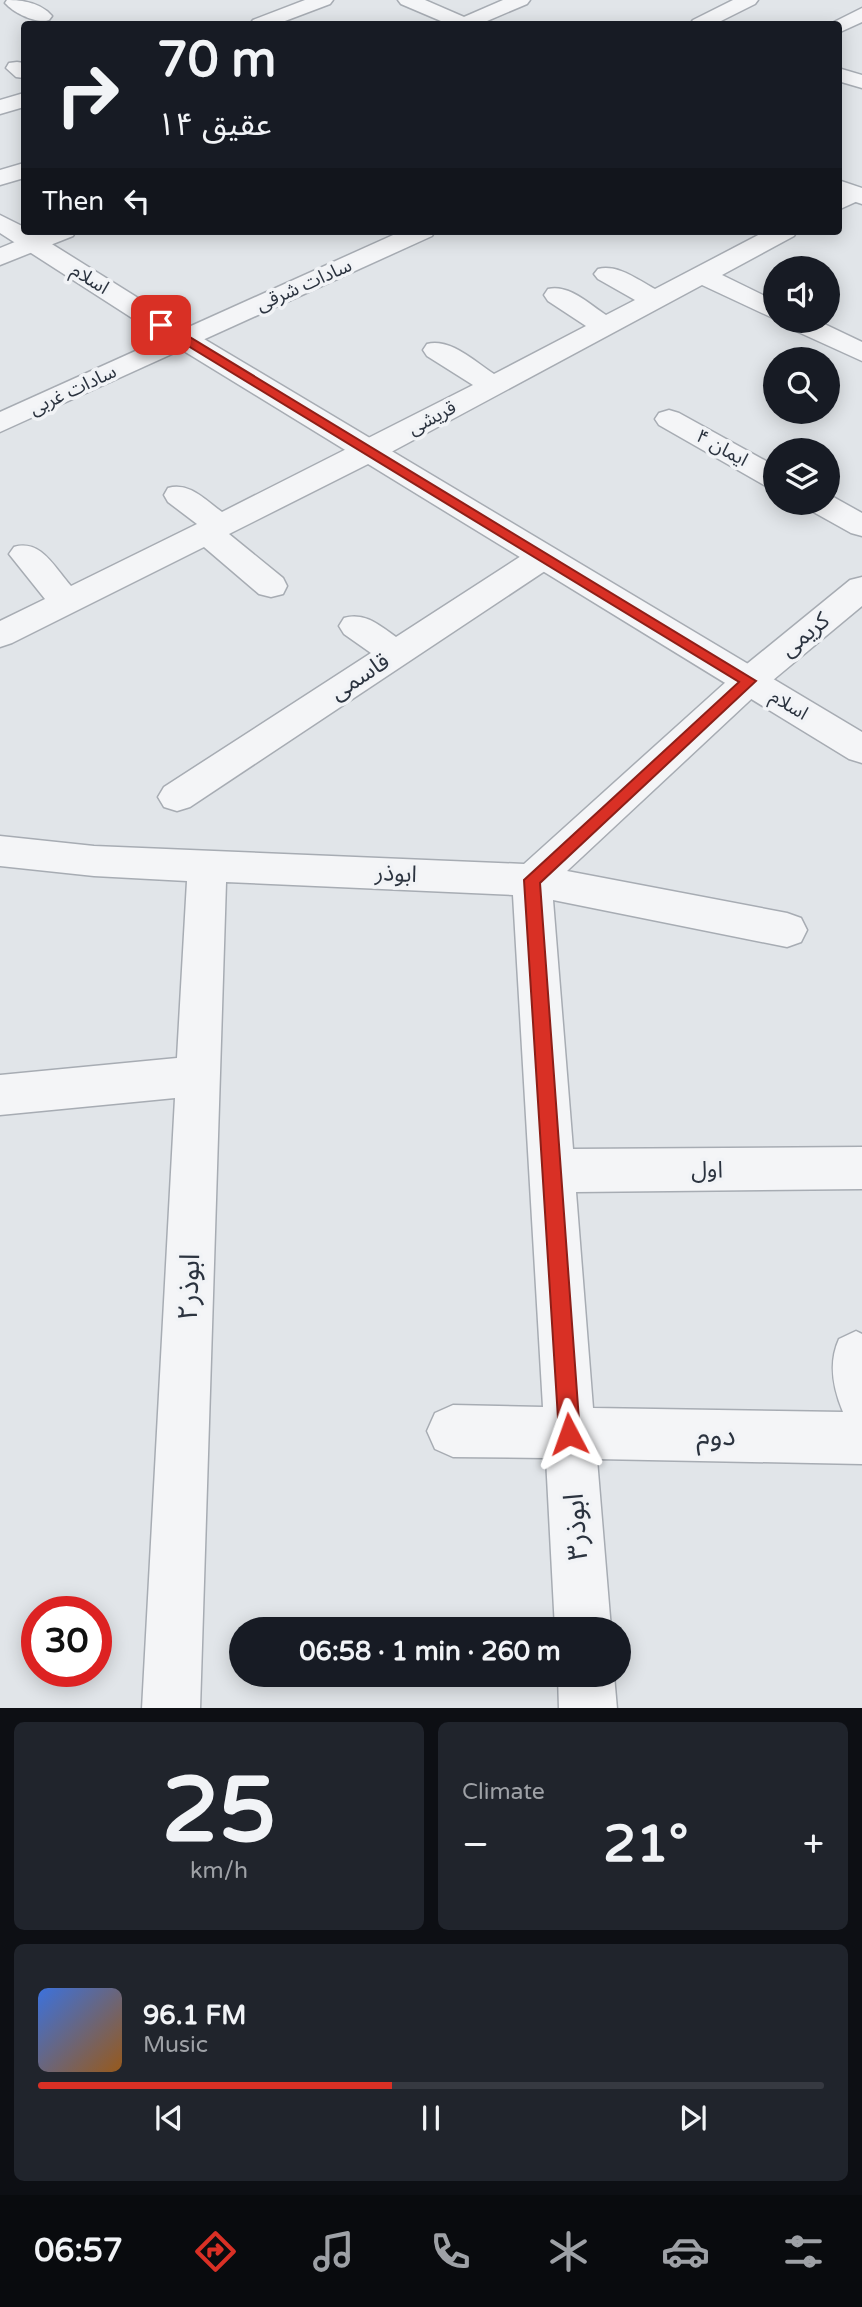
<!DOCTYPE html>
<html lang="en">
<head>
<meta charset="utf-8">
<style>
  :root { --surface:#171b24; --page:#20242c; --text:#f1f3f6; --muted:#9ea1a6; --line:#363941; --accent:#d93025 }
  body { margin:0; font-family:"Varela Round","Noto Sans Arabic",sans-serif; background:var(--page); color:var(--text); height:100vh; display:flex; flex-direction:column; font-size:26px; white-space:nowrap }
  * { box-sizing:border-box; margin:0 }
  p { font-size:23px; color:var(--muted) }
  .icon { flex:none; width:38px; height:38px; fill:none; stroke:currentColor; stroke-width:2; stroke-linecap:round; stroke-linejoin:round }
  .map { position:relative; height:1708px; overflow:hidden }
  .details { display:flex; flex-direction:column; gap:14px; padding:14px; background:#0d0f14; flex:1 }
  .details>* { flex:none }
  .guide { position:absolute; left:21px; top:21px; width:821px; height:214px; border-radius:7px; box-shadow:0 4px 18px #0003; background:#171b24; color:var(--text); overflow:hidden }
  .controls { position:absolute; left:763px; top:256px; display:grid; gap:14px }
  .controls a { display:grid; place-items:center; width:77px; height:77px; border-radius:50%; background:var(--surface); box-shadow:0 4px 18px #0003; font-size:35px }
  .speed { position:absolute; left:21px; top:1596px; display:flex; gap:14px; font-size:35px; font-weight:700; text-align:center }
  .speed>* { display:grid; place-content:center; width:91px; height:91px; border-radius:50%; background:var(--surface); box-shadow:0 4px 18px #0003; line-height:1 }
  .speed .limit { border:10px solid #d22; background:#fff; color:#111 }
  .pin { position:absolute; display:grid; place-items:center; width:60px; height:60px; color:#fff; margin:-30px; border-radius:14px; box-shadow:0 4px 10px #0006 }
  .me { position:absolute; width:77px; margin:-38px; rotate:356deg; stroke-linejoin:round; filter:drop-shadow(0 0 5px #0008) }
  .turn { display:flex; align-items:center; gap:24px; height:147px; padding:0 21px; font-size:32px }
  .turn .icon { width:91px; height:91px; stroke-width:2.5 }
  .turn b { display:block; font-size:49px; line-height:60px }
  .then { display:flex; align-items:center; height:66px; padding:0 21px; background:#0003; gap:14px; font-size:26px }
  .big { font-size:52px; font-weight:800; line-height:1.1 }
  .details .widget { flex:1; display:flex; flex-direction:column; justify-content:center; gap:10px; min-width:0; padding:0 24px; border-radius:10px; background:var(--page) }
  .details .dial { align-items:center; gap:0 }
  .dial b { font-size:91px; line-height:1 }
  .song { display:flex; align-items:center; gap:21px }
  .cover { width:84px; height:84px; border-radius:10px; background:linear-gradient(135deg,hsl(220 70% 55%),hsl(30 70% 35%)) }
  .played { height:7px; border-radius:4px; background:linear-gradient(90deg,var(--accent) 45%,var(--line) 45%) }
  .keys { display:flex; justify-content:space-around; direction:ltr }
  .heat { display:flex; justify-content:space-between; align-items:center; font-size:38px; direction:ltr }
  .details .tiles { flex:1; display:grid; gap:14px; grid-template-columns:1fr 1fr }
  .widget:last-child { grid-column:span 2 }
  .trip { position:absolute; left:229px; top:1617px; width:402px; height:70px; border-radius:35px; background:var(--surface); box-shadow:0 4px 18px #0003; font-weight:800; line-height:70px; text-align:center }
  .tab-bar { display:flex; height:112px; justify-content:space-around; align-items:center; background:#090b0e; color:var(--muted) }
  .tab-bar .icon { width:49px; height:49px }
  .tab-bar .on { color:var(--accent) }
  .tab-bar b { font-size:32px; color:var(--text) }
  .map>svg:first-child { display:block }
</style>
</head>
<body>
<div class="map">
<svg width="862" height="1709" viewBox="0 0 862 1709">
  <rect width="100%" height="100%" fill="#e1e5e9"/>
  <g fill="none" stroke-linecap="round" stroke-linejoin="round">
    <defs>
      <g id="minor">
        <path d="M7 0C23 0 41 3 52 16L49 20C36 24 14 13 5 3Z"/>
        <polygon points="305,0 333,0 330,4 277,24 250,24 253,20"/>
        <polygon points="503,0 530,0 527,4 480,24 454,24 457,20"/>
        <polygon points="733,0 758,0 755,4 715,24 690,24 693,20"/>
        <polygon points="862,8 862,22 838,33 838,24 830,24"/>
        <polygon points="17,62 24,63 24,78 16,77 6,68 9,63"/>
        <polygon points="838,68 862,75 862,88 838,81"/>
        <polygon points="24,93 24,107 0,114 0,100"/>
        <polygon points="24,163 24,178 0,185 0,170"/>
        <polygon points="854,187 862,189 862,199 838,210 838,193"/>
        <polygon points="42,231 76,231 73,236 0,265 0,248"/>
        <polygon points="402,231 435,231 432,236 0,432 0,412"/>
        <path d="M766 231H797L794 236 722 275 775 301V319L702 285 380 458 229 534 283 578 287 586 283 594 271 597 259 594 204 547 12 643 0 647V621L45 599 9 554 14 547C41 539 54 567 71 586L197 524 168 502 164 495 168 488C190 482 205 500 222 512L473 385 427 356 423 350 427 344C451 338 475 362 494 374L586 326 548 301 544 295 548 289C569 284 589 304 606 315L635 300 598 279 594 274 598 269C618 264 638 280 655 289Z"/>
        <polygon points="781,320 816,320 862,342 862,361 785,326"/>
        <polygon points="669,410 679,413 775,466 775,487 764,485 659,425 655,419 659,413"/>
        <polygon points="828,494 862,513 862,536 851,533 808,509 804,502 828,502"/>
        <path d="M543 546 554 549 559 557 554 565 190 807 177 811 164 807 158 797 164 787 371 653 344 634 339 626 344 618C365 612 379 625 396 637L532 549Z"/>
        <path d="M862 577V606L761 690 567 871 787 913 801 918 807 930 801 942 787 947 553 900 573 1149 862 1147V1189L576 1192 593 1408 843 1412C833 1388 828 1363 839 1339L856 1331 862 1334V1464L597 1459 611 1629H555L546 1458 453 1457 435 1449 427 1431 435 1413 453 1405 543 1407 513 895 226 882 200 1709H142L175 1098 0 1115V1075L177 1058 187 881 94 876 0 866V836L94 846 524 864 737 672 850 580Z"/>
        <polygon points="558,1675 614,1675 617,1709 559,1709"/>
      </g>
      <g id="tertiary">
        <polygon points="398,0 425,0 471,20 474,24 448,24 401,4"/>
        <polygon points="838,180 862,188 862,204 838,196"/>
        <polygon points="0,215 24,227 24,231 31,231 194,333 862,732 862,763 849,759 174,345 0,233"/>
      </g>
    </defs>
    <use href="#minor" stroke="#a7acb3" stroke-width="3"/>
    <use href="#tertiary" stroke="#a7acb3" stroke-width="3"/>
    <use href="#minor" fill="#f4f5f7" fill-rule="evenodd"/>
    <use href="#tertiary" fill="#f4f5f7" fill-rule="evenodd"/>
  </g>
  <polygon fill="#d93025" stroke="#8d1f18" stroke-width="2" points="157,322 165,322 756,681 540,883 580,1434 577,1442 569,1445 562,1442 559,1434 524,880 739,682 157,327"/>
  <g text-anchor="middle" dominant-baseline="central" stroke-width="7" stroke-linejoin="round" paint-order="stroke">
    <g font-size="19" fill="#2b333f" stroke="#f1f3f6">
      <text transform="translate(90 279) rotate(32)">اسلام</text>
      <text transform="translate(304 285) rotate(-24)">سادات شرقی</text>
      <text transform="translate(73 390) rotate(-25)">سادات غربی</text>
      <text transform="translate(432 418) rotate(-28)">قریشی</text>
      <text transform="translate(722 448) rotate(29)">ایمان ۴</text>
      <text transform="translate(789 705) rotate(31)">اسلام</text>
    </g>
    <g font-size="23" fill="#2b333f" stroke="#f1f3f6">
      <text transform="translate(805 635) rotate(-39)">کریمی</text>
      <text transform="translate(360 677) rotate(-33)">قاسمی</text>
      <text transform="translate(396 874) rotate(3)">ابوذر</text>
      <text x="707" y="1170">اول</text>
    </g>
    <g font-size="28" fill="#2b333f" stroke="#f1f3f6">
      <text transform="translate(189 1287) rotate(-88)">ابوذر۲</text>
      <text transform="translate(716 1436) rotate(1)">دوم</text>
      <text transform="translate(576 1527) rotate(-94)">ابوذر۳</text>
    </g>
  </g>
</svg>
<div class="controls">
<a><svg class="icon" aria-label="sound" viewBox="0 0 24 24"><path d="M4 9h4l5-4v14l-5-4H4zM17 9q2 3 0 6"/></svg></a>
<a><svg class="icon" aria-label="search" viewBox="0 0 24 24"><circle cx="10" cy="10" r="6"/><path d="M15 15l6 6"/></svg></a>
<a><svg class="icon" aria-label="layers" viewBox="0 0 24 24"><path d="M12 4l9 5-9 5-9-5zM3 14l9 5 9-5"/></svg></a>
</div>
<div class="speed"><div class="limit">30</div></div>
<div class="pin" style="left:161px;top:325px;background:#d93025"><svg class="icon" aria-label="arrive" viewBox="0 0 24 24"><path d="M6 21V4h12l-3 4 3 4H6"/></svg></div>
<svg class="me" style="left:569px;top:1434px" viewBox="-20 -20 40 40"><path d="M0-17L14 15 0 8-14 15z" fill="#d93025" stroke="#fff" stroke-width="4"/></svg>
<div class="trip">06:58 · 1 min · 260 m</div>
<div class="guide">
<div class="turn"><svg class="icon" aria-label="right" viewBox="0 0 24 24"><path d="M7 20v-9h11M14 6l5 5-5 5"/></svg><div><b>70 m</b>عقیق ۱۴</div></div>
<div class="then">Then<svg class="icon" aria-label="left" viewBox="0 0 24 24"><path d="M17 20v-9H6M10 6l-5 5 5 5"/></svg></div>
</div>
</div>
<section class="details">
<div class="tiles">
<div class="widget dial"><b>25</b><p>km/h</p></div>
<div class="widget"><p>Climate</p>
<div class="heat"><a>−</a><b class="big">21°</b><a>+</a></div>
</div>
<div class="widget">
<div class="song"><i class="cover"></i><div><b>96.1 FM</b><p>Music</p></div></div>
<div class="played"></div>
<div class="keys"><svg class="icon" aria-label="previous" viewBox="0 0 24 24"><path d="M18 5L8 12l10 7zM5 5v14"/></svg><svg class="icon" aria-label="pause" viewBox="0 0 24 24"><path d="M8 5v14M16 5v14"/></svg><svg class="icon" aria-label="next" viewBox="0 0 24 24"><path d="M6 5l10 7-10 7zM19 5v14"/></svg></div>
</div>
</div>
</section>
<nav class="tab-bar">
<b>06:57</b>
<svg class="icon on" aria-label="directions" viewBox="0 0 24 24"><path d="M12 3l9 9-9 9-9-9zM9 14v-3h6M13 9l2 2-2 2"/></svg>
<svg class="icon" aria-label="music" viewBox="0 0 24 24"><path d="M9 18V5l10-2v13"/><circle cx="6" cy="18" r="3"/><circle cx="16" cy="16" r="3"/></svg>
<svg class="icon" aria-label="phone" viewBox="0 0 24 24"><path d="M5 4h4l2 5-3 2q2 4 5 5l2-3 5 2v4C11 20 4 13 5 4z"/></svg>
<svg class="icon" aria-label="climate" viewBox="0 0 24 24"><path d="M12 3v18M4 7l16 10M4 17L20 7"/></svg>
<svg class="icon" aria-label="car" viewBox="0 0 24 24"><path d="M5 17H2v-5l4-1 3-4h7l3 4 3 1v5h-3M9 17h6M6 11h13"/><circle cx="7" cy="17" r="2"/><circle cx="17" cy="17" r="2"/></svg>
<svg class="icon" aria-label="filters" viewBox="0 0 24 24"><path d="M4 7h16M4 17h16"/><circle cx="9" cy="7" r="2"/><circle cx="15" cy="17" r="2"/></svg>
</nav>
</body>
</html>
